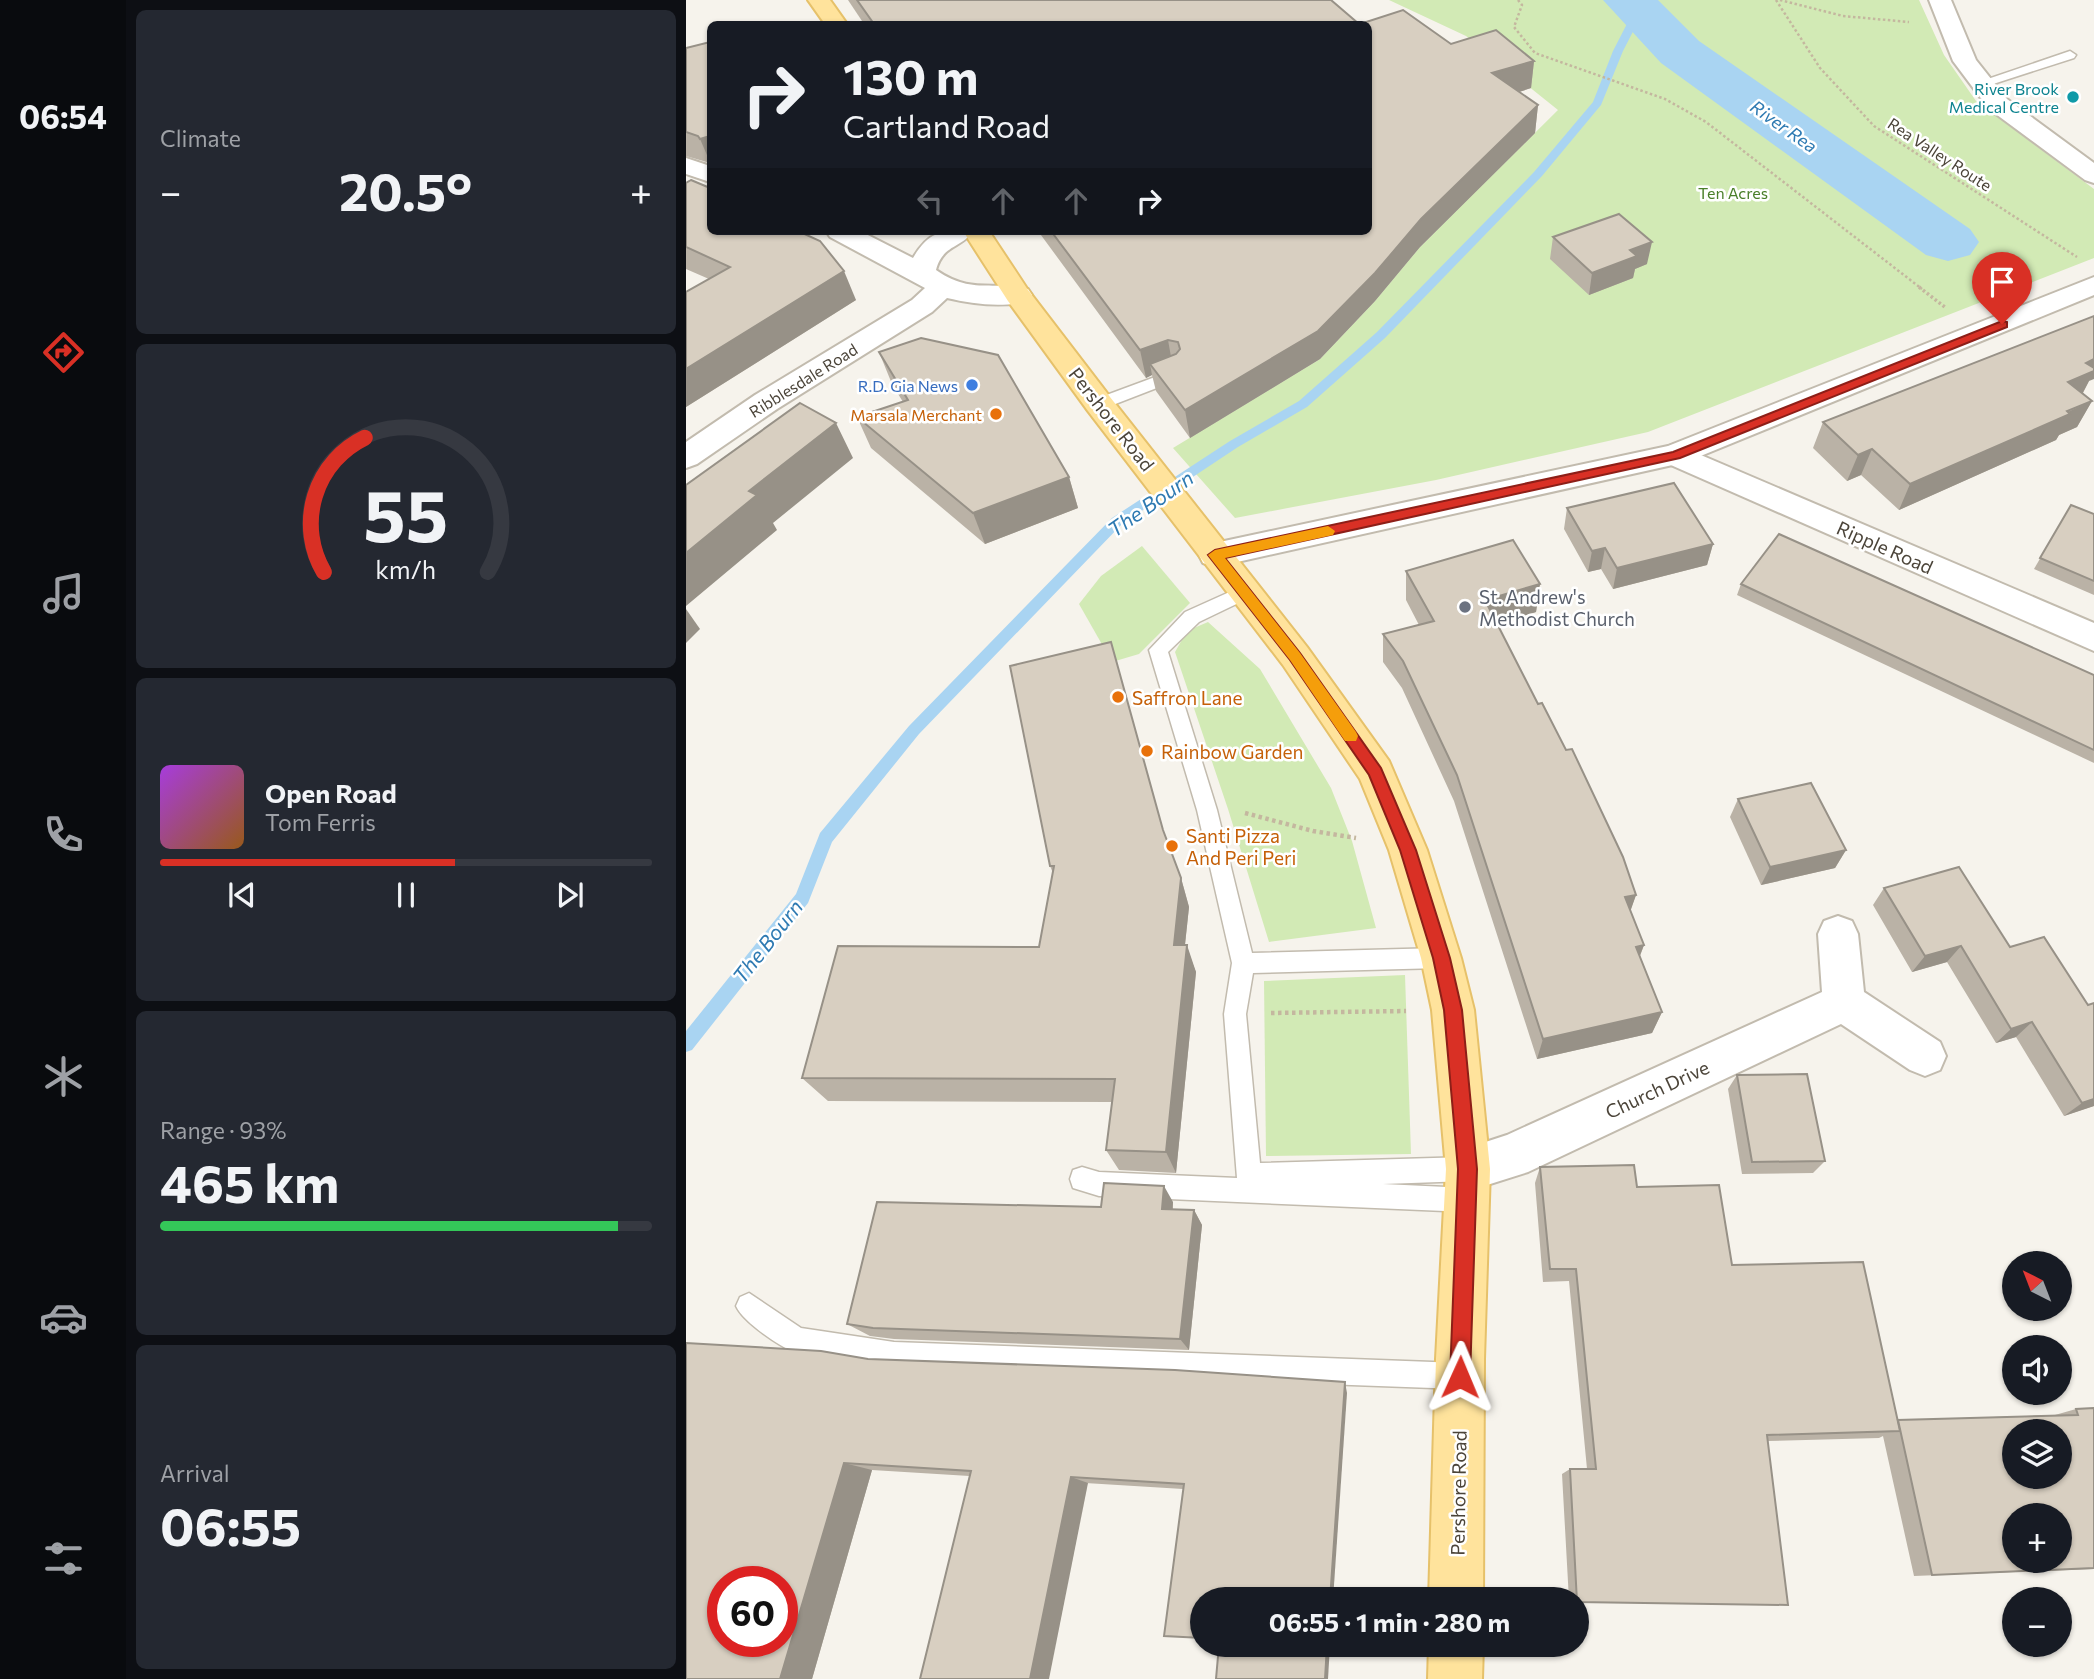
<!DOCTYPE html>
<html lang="en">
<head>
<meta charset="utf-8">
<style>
  :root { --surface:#171b24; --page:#242831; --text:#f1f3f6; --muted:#9ea1a6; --line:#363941; --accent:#d93025 }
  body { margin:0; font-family:Commissioner,sans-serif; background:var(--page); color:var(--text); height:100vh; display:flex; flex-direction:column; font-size:26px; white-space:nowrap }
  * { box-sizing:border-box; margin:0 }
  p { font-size:23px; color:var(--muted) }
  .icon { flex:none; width:38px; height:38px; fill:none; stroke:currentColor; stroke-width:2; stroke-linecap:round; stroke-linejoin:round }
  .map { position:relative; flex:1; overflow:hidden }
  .sheet { display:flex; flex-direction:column; gap:10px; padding:10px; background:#0d0f14; width:560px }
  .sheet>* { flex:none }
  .hud { position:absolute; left:21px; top:21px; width:665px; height:214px; border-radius:10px; box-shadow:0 2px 5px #0004; background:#171b24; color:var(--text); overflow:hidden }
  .needle { width:46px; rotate:318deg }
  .controls { position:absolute; left:1316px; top:1251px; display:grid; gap:14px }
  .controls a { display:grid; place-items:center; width:70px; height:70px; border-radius:50%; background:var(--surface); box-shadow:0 2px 5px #0004; font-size:35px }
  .speed { position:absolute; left:21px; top:1566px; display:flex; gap:14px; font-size:35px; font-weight:700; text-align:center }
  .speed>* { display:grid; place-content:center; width:91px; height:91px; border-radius:50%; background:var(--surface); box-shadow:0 2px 5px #0004; line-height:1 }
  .speed .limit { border:10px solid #d22; background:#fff; color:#111 }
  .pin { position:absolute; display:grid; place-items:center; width:60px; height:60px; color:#fff; margin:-72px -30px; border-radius:50% 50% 50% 0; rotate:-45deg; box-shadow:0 0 7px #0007 }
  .pin .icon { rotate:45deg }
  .me { position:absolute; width:77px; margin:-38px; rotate:1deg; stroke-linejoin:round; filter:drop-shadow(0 0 5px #0008) }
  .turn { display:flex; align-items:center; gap:24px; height:147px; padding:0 21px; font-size:32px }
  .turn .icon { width:91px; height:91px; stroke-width:2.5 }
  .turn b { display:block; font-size:49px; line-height:60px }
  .lanes { display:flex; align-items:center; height:66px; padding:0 21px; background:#0003; justify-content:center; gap:35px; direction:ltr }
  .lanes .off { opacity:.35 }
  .big { font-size:52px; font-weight:700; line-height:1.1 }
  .sheet .tile { flex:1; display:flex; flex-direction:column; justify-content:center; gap:10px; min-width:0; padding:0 24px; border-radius:10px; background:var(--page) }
  .sheet .dial { align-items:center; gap:0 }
  .dial svg { height:182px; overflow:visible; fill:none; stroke:var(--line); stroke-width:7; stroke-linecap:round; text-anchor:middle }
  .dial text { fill:var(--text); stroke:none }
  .song { display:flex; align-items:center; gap:21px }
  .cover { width:84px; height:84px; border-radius:10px; background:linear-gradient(135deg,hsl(280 70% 55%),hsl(30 70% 35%)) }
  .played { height:7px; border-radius:4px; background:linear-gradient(90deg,var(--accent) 60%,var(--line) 60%) }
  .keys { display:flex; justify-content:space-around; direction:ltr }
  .heat { display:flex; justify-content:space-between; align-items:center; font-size:38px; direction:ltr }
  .charge { height:10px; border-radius:5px; background:linear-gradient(90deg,#34c759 93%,var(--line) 0) }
  .trip { position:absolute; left:504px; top:1587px; width:399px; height:70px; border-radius:35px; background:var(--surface); box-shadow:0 2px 5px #0004; font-weight:700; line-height:70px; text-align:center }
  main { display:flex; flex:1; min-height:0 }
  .dock { display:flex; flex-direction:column; width:126px; justify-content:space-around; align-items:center; background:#090b0e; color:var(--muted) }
  .dock .icon { width:49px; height:49px }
  .dock .current { color:var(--accent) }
  .dock b { font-size:32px; color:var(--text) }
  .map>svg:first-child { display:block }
</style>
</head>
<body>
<main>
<nav class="dock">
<b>06:54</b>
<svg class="icon current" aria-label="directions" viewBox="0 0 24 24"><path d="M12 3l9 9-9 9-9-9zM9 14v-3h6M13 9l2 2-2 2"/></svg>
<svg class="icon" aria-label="music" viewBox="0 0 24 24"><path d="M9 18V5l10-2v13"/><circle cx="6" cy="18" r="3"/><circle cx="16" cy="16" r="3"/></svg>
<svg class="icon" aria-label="phone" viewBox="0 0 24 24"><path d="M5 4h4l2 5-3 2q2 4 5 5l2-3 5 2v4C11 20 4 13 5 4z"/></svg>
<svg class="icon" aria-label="climate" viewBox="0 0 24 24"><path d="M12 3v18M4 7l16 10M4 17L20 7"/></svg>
<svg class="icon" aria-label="car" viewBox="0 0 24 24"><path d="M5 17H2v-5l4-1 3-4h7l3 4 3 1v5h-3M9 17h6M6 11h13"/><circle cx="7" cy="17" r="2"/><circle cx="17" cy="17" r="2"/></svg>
<svg class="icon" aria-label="filters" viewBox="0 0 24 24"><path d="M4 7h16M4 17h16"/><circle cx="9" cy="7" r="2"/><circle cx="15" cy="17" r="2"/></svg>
</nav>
<section class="sheet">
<div class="tile"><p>Climate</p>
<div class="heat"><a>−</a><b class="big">20.5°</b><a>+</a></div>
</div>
<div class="tile dial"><svg viewBox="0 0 100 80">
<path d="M14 69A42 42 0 1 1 86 69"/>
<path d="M14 69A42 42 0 0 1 32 10" stroke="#d93025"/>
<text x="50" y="56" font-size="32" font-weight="700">55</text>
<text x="50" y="72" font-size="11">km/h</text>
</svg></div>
<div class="tile">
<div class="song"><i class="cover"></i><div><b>Open Road</b><p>Tom Ferris</p></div></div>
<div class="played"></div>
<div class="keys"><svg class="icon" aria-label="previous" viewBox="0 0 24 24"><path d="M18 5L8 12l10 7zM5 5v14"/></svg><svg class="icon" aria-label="pause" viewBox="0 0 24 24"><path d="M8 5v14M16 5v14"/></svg><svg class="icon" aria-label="next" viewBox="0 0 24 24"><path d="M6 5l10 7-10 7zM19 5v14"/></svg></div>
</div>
<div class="tile"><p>Range · 93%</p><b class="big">465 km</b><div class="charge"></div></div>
<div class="tile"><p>Arrival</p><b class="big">06:55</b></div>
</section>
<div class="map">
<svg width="1408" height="1679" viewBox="0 0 1408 1679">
  <rect width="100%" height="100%" fill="#f6f3ec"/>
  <g fill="#d2eab5">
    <polygon points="703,0 1233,0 1258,55 1290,101 1408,189 1408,258 962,432 750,480 549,518 487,448 634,359 689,301 734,247 872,110 780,36"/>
    <polygon points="456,546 504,603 453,654 426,662 393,604 415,576"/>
    <polygon points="522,622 574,669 645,788 666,841 690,928 583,942 542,809 489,652 501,631"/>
    <polygon points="719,975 725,1154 580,1156 578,981"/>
  </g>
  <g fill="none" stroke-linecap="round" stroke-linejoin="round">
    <polygon fill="#a9d4f2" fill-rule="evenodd" points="935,0 945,0 956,14 937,51 915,105 856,176 699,338 621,407 552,447 436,524 233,734 146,842 122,903 6,1050 0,1052 0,1031 110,894 134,833 223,726 426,518 544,441 613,401 691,332 848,172 907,102 927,51 946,14"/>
    <polygon fill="#a9d4f2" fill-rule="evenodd" points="917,0 972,0 1013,41 1284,229 1293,242 1284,255 1262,261 1240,255 975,63"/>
    <defs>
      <g id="service">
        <polygon points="1384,51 1390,55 1388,58 1301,86 1296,87 1290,83"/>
        <polygon points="488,370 494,371 496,375 494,379 419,408 407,408 405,404 407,400"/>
        <polygon points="559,585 565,587 568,592 565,597 513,622 482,652 531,810 566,953 755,948 763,951 766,958 763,965 755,968 567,973 560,1014 574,1163 782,1157 791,1160 794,1169 791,1178 782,1181 697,1184 782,1188 791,1191 794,1200 791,1209 782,1212 413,1196 387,1188 384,1179 387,1170 396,1167 413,1172 551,1178 538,1014 546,963 511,810 463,650 499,612"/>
        <path d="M63 1293 115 1328 208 1342 774 1363 783 1367 787 1376 783 1385 774 1389 208 1368 110 1353C93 1346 57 1322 50 1306L54 1297Z"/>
      </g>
      <g id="minor">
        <polygon points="1243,0 1265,0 1290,60 1321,99 1408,163 1408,183 1399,180 1303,109 1267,61"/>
        <polygon points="0,158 24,166 24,182 0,174"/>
        <path d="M140 231H174L227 258C244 229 257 231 287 231 275 249 257 244 250 270 286 295 306 280 342 289L346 295 342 301C316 308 287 304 261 298L246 312 91 409 11 464 0 468V442L69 395 226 300 239 288 144 237Z"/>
        <polygon points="989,444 1408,623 1408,651 978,462 974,455 978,448"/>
        <polygon points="1152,916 1166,921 1172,934 1178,992 1254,1042 1260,1056 1254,1070 1239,1076 1224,1070 1155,1024 842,1172 782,1191 766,1185 760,1169 766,1153 821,1135 1136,992 1132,934 1138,921"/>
      </g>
      <polygon id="tertiary" points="1408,277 1408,295 1000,462 529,567 517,563 513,555 517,547 529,543 982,446"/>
      <g id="primary">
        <polygon points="122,0 144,0 161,24 139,24"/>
        <polygon points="277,231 303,231 342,290 424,397 621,647 703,761 741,850 775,958 788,1010 804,1169 798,1359 797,1600 743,1600 750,1359 760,1169 746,1010 735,958 703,850 674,779 597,665 402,411 322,301"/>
        <polygon points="743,1645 797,1645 796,1679 742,1679"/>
      </g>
    </defs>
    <use href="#service" stroke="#c2bbae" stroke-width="3"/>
    <use href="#minor" stroke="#c2bbae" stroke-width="4"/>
    <use href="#tertiary" stroke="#c2bbae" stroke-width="4"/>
    <use href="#primary" stroke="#e6c16a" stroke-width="4"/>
    <g stroke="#c4b79f" stroke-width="2.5" stroke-dasharray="2.5 2.5" stroke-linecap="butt">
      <polyline points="832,0 836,5 828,27 849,53 979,99 1020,122 1236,289"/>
      <polyline points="1090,0 1134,68 1188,126 1391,257"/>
      <polyline points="1094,0 1157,16 1223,22"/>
    </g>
    <polyline stroke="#c4b79f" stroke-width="3.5" stroke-dasharray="2.5 2.5" stroke-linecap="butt" points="1233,287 1260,308"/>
    <g stroke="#c4b79f" stroke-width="4.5" stroke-dasharray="3.5 3.5" stroke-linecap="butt">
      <polyline points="559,813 627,831 670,838"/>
      <polyline points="585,1013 720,1011"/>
    </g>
    <use href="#service" fill="#fff" fill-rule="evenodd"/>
    <use href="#minor" fill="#fff" fill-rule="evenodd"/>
    <use href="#tertiary" fill="#fff" fill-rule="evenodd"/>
    <use href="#primary" fill="#ffe39c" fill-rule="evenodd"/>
  </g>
  <g fill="#bab2a6">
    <polygon points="162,0 645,0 673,24 178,24"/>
    <polygon points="24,42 24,163 0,156 0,48"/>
    <polygon points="765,44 848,61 845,88 833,92 852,105 849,133 734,247 689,301 634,359 504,438 470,391 466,375 460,378 352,231 682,231"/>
    <polygon points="0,183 170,300 0,407 0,292 23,279 0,269"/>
    <polygon points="867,237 961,264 949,269 947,278 903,295 864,259"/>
    <polygon points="193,352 383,477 392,508 299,544 185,448 171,417 217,402 206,384"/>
    <polygon points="1403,381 1397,393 1406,401 1391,427 1373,435 1370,440 1213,510 1175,475 1161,481 1127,448 1137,422"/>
    <polygon points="1385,505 1408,514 1408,595 1348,569"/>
    <polygon points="881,508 1027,544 1021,565 927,589 915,569 902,572 878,529"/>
    <polygon points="720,571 854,584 850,612 811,624 950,895 944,911 958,945 954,956 976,1012 966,1033 851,1059 768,801 716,688 697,662 697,634 733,625 720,600"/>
    <polygon points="1055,584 1408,675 1408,763 1051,595"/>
    <polygon points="1052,799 1160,850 1149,868 1075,885 1044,817"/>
    <polygon points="478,835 495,878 503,907 499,945 510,972 490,1173 433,1170 420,1150 426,1102 142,1101 116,1078 353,947 367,873 364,866"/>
    <polygon points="1273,867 1408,1106 1378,1116 1330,1037 1310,1043 1261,962 1226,972 1187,905 1198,888"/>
    <polygon points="1051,1075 1139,1161 1127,1173 1056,1174 1042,1089"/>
    <polygon points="854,1167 951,1187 1046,1265 1211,1420 1369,1415 1390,1409 1408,1408 1408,1569 1228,1576 1197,1436 1193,1438 1082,1441 891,1600 883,1600 876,1474 884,1469 901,1469 883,1281 857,1282 849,1183"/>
    <polygon points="487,1202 487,1209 508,1210 516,1225 503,1350 208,1339 184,1336 161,1324 415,1207"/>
    <polygon points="182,1359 661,1393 497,1489 186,1470 126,1679 0,1679"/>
  </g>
  <g fill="#979187">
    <polygon points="848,61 845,88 805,101 806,73"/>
    <polygon points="852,105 849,133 734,247 689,301 634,359 504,438 499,410 735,219"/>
    <polygon points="24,136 24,162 14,139"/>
    <polygon points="966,242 961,264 949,269 947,278 903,295 906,273 944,250"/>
    <polygon points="158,271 170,300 0,407 0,369"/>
    <polygon points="482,340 487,368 464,364 466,375 460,378 454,350"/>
    <polygon points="1408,359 1408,379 1403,381 1395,396 1382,382 1400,363"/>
    <polygon points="1406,401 1391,427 1373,435 1370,440 1213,510 1224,484"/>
    <polygon points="150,423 167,458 87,523 91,530 0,606 0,553 63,491"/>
    <polygon points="1186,449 1175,475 1161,481 1172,455"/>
    <polygon points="383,477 392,508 299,544 287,513"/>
    <polygon points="1027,544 1021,565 927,589 931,568"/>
    <polygon points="919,548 915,569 902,572 906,551"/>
    <polygon points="854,584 850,612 796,629 799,600"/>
    <polygon points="0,609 14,629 0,643"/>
    <polygon points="1160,850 1149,868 1075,885 1084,867"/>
    <polygon points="495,878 503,907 496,972 488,945"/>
    <polygon points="950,895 942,918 939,897"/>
    <polygon points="501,945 510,972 490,1173 480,1152"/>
    <polygon points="958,945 949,968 950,947"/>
    <polygon points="1275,946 1261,962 1226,972 1239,956"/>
    <polygon points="976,1012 966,1033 851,1059 857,1039"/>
    <polygon points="1346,1022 1330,1037 1310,1043 1325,1029"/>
    <polygon points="1408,1099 1408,1106 1378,1116 1396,1103"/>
    <polygon points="478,1186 487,1202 485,1225 476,1209"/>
    <polygon points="508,1210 516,1225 503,1350 494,1339"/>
    <polygon points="659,1382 661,1393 647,1600 644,1600"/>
    <polygon points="158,1463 186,1470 126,1679 94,1679"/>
    <polygon points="385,1477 402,1483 363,1679 344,1679"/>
    <polygon points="641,1645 644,1645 642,1679 639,1679"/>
  </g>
  <g fill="#d8cfc1" stroke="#979187" stroke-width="2" fill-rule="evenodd">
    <polygon points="171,0 645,0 673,24 188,24"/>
    <polygon points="717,10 765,44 810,30 848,61 806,73 852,105 735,219 689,273 632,331 499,410 464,364 490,354 494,349 492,342 482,340 454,350 365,231 682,231 682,24 674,24"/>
    <polygon points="24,42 24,136 14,139 12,136 0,132 0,48"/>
    <polygon points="5,180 24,188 24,231 112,231 134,241 158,271 0,369 0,292 44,267 0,247 0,183"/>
    <polygon points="933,214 966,242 944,250 951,256 906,273 867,237"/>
    <polygon points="1408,316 1408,359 1400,363 1408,368 1408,371 1382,382 1406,401 1381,411 1384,414 1224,484 1186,449 1172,455 1137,422"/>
    <polygon points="235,338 312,355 383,477 287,513 171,417 222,400 193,352"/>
    <polygon points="114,403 150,423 63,491 71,495 0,553 0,485"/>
    <polygon points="988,483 1027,544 931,568 919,548 906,551 881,508"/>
    <polygon points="1385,505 1408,514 1408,581 1354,558"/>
    <polygon points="1093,534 1408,675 1408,750 1055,584"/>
    <polygon points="827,540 854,584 799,600 852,704 856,703 880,750 886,749 937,857 950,895 939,897 958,945 950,947 976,1012 857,1039 771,775 717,661 697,634 748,621 720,571"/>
    <polygon points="425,642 477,830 495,878 488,945 501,945 480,1152 420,1150 429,1079 116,1078 152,946 353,947 368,866 364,866 324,666"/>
    <polygon points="1125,783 1160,850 1084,867 1052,799"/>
    <polygon points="1273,867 1324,947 1358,937 1402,1005 1408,1003 1408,1099 1396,1103 1346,1022 1325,1029 1275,946 1239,956 1198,888"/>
    <polygon points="1121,1074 1139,1161 1066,1162 1051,1075"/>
    <polygon points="948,1165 951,1187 1033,1185 1046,1265 1177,1262 1214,1431 1081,1435 1102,1605 891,1602 884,1469 910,1469 890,1269 864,1269 854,1167"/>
    <polygon points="418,1183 478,1186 476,1209 508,1210 494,1339 187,1328 161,1324 191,1202 415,1207"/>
    <path d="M0 1343 135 1351 182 1359 489 1370 659 1382 644 1600H516V1638L478 1636 498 1484 385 1477 344 1679H234L285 1471 158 1463 94 1679H0ZM37 1582H96V1642H37Z"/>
    <path d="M1408 1408V1568L1246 1575 1212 1420 1392 1415 1390 1409ZM1328 1432H1374V1477H1328ZM1328 1516H1374V1561H1328Z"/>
    <polygon points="533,1645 641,1645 639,1679 530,1679"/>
  </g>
  <polygon fill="#d93025" stroke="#8d1f18" stroke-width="2" points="1316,321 1321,322 1321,327 994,458 539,558 614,653 695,768 730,850 764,958 776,1010 791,1169 784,1377 781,1384 774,1387 767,1384 764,1377 772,1169 758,1010 747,958 714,850 683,775 604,660 522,555 529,550 987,452"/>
  <polygon fill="#f59e0b" points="642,526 649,531 647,535 539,558 614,653 670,732 672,736 670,741 659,741 604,660 522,555 529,550"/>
  <circle fill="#0f9aa8" stroke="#fff" stroke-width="2.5" cx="1387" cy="97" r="7"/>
  <circle fill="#3f7fe0" stroke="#fff" stroke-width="2.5" cx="286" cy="385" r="7"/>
  <g fill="#e8710a" stroke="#fff" stroke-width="2.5">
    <circle cx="310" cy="414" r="7"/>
    <circle cx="432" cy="697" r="7"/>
    <circle cx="461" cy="751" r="7"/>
    <circle cx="486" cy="846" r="7"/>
  </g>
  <circle fill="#6b7280" stroke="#fff" stroke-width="2.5" cx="779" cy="607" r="7"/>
  <g text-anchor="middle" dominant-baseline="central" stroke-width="5" stroke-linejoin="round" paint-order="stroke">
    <g font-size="16" fill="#0d838f" stroke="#fff" text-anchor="end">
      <text x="1373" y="88">River Brook<tspan x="1373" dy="18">Medical Centre</tspan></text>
    </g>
    <g font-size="16" fill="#4b4439" stroke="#fff">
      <text transform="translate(1254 154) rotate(33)">Rea Valley Route</text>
      <text transform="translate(117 380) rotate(-32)">Ribblesdale Road</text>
    </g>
    <g font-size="16" fill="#4a7f2a" stroke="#fff">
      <text x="1047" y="192">Ten Acres</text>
    </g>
    <g font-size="16" fill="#366cbe" stroke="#fff" text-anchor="end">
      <text x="272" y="385">R.D. Gia News</text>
    </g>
    <g font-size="16" fill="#c56008" stroke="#fff" text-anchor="end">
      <text x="296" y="414">Marsala Merchant</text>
    </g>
    <g font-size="18" font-style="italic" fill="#2e7ab2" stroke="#fff">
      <text transform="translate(1098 126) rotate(35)">River Rea</text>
    </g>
    <g font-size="19" fill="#4b4439" stroke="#fff">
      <text transform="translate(426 419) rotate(52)">Pershore Road</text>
      <text transform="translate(1199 547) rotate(24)">Ripple Road</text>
      <text transform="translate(971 1089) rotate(-25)">Church Drive</text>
      <text transform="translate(772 1493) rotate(-89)">Pershore Road</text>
    </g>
    <g font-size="19" fill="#5b616d" stroke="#fff" text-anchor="start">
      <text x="793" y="596">St. Andrew's<tspan x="793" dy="22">Methodist Church</tspan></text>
    </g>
    <g font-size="19" fill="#c56008" stroke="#fff" text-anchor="start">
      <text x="446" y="697">Saffron Lane</text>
      <text x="475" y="751">Rainbow Garden</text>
      <text x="500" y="835">Santi Pizza<tspan x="500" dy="22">And Peri Peri</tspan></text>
    </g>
    <g font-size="21" font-style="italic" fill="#2e7ab2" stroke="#fff">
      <text transform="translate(464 503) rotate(-35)">The Bourn</text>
      <text transform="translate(81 941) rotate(-52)">The Bourn</text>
    </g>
  </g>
</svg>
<div class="controls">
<a><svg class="needle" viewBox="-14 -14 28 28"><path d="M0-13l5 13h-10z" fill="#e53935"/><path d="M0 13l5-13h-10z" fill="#9ea1a6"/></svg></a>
<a><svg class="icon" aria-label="sound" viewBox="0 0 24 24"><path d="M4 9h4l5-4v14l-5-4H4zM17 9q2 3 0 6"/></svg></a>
<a><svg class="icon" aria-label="layers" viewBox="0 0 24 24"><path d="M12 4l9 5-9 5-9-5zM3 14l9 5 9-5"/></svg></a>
<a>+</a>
<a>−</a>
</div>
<div class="speed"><div class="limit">60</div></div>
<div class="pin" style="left:1316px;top:324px;background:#d93025"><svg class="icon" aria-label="arrive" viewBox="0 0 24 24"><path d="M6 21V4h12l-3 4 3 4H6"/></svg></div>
<svg class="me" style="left:774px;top:1377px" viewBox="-20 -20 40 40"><path d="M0-17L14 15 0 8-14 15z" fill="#d93025" stroke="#fff" stroke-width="4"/></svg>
<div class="trip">06:55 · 1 min · 280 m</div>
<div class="hud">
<div class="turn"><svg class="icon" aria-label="right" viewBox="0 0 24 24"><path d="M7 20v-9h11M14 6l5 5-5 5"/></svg><div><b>130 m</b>Cartland Road</div></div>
<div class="lanes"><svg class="icon off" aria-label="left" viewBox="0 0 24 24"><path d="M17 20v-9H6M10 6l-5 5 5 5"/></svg><svg class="icon off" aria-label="ahead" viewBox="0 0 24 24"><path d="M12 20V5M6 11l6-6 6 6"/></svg><svg class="icon off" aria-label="ahead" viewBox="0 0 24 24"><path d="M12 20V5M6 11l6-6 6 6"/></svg><svg class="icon" aria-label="right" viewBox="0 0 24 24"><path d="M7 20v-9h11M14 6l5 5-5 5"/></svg></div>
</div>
</div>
</main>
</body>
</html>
